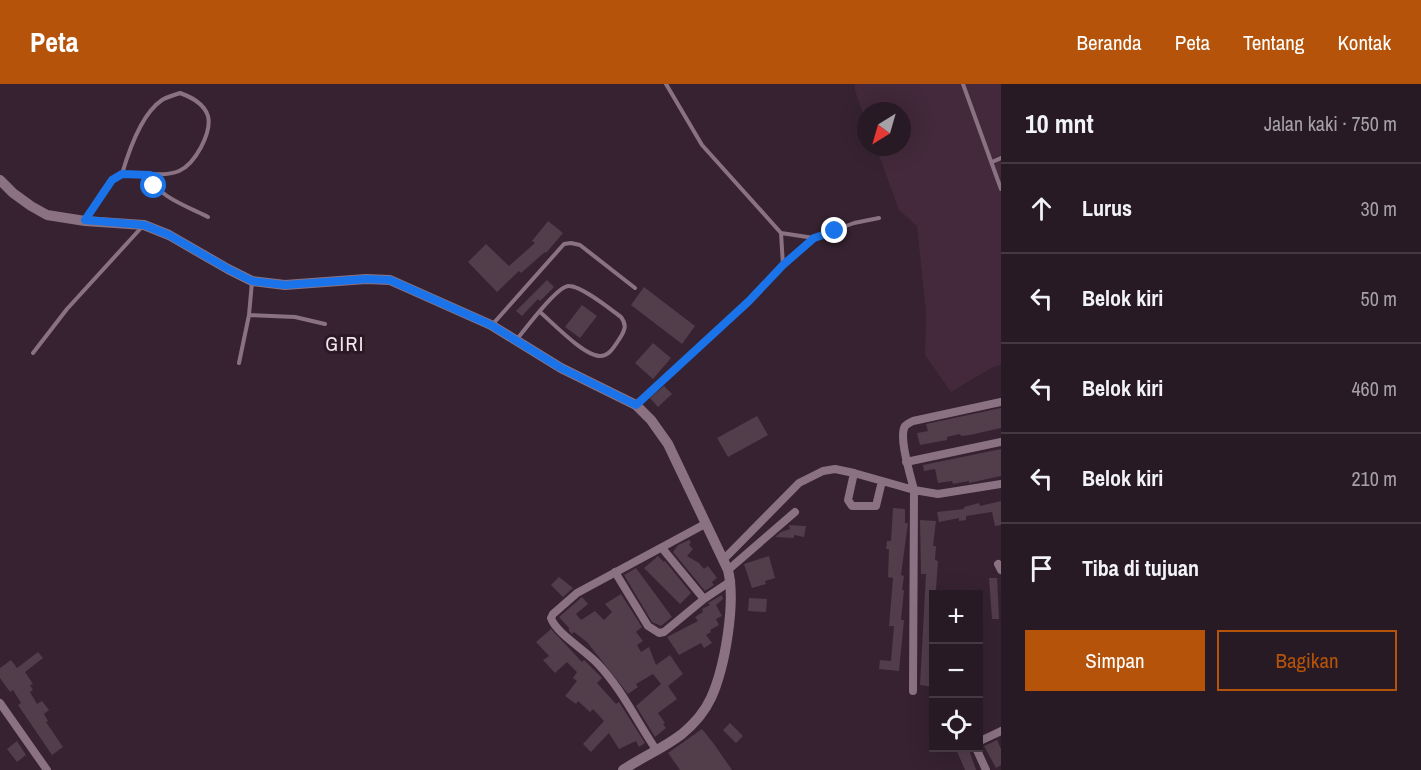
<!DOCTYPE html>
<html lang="id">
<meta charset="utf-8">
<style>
body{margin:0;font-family:"Archivo Narrow",sans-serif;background:#342731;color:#f1f3f6}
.controls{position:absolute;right:18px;bottom:18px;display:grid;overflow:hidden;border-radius:0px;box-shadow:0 6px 24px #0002}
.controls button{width:54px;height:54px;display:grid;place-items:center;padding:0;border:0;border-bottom:2px solid #443841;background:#281a24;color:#f1f3f6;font:30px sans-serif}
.compass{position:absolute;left:857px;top:18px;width:54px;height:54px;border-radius:50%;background:#281a24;box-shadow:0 6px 24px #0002;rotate:217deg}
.stop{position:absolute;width:18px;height:18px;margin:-14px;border:4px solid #1a73e8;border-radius:50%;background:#fff}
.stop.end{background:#1a73e8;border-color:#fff;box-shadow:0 2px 6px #0008}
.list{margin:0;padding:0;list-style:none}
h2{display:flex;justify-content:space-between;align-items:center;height:78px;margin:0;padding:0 24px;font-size:26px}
h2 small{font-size:20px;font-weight:400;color:#a5a1a6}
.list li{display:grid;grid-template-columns:39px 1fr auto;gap:18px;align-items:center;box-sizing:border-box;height:90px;padding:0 24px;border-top:2px solid #443841}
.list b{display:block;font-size:22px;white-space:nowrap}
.list em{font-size:20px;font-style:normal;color:#a5a1a6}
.actions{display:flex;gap:12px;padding:18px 24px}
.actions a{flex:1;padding:14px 0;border:2px solid #b45309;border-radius:0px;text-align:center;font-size:21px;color:#b45309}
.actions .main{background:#b45309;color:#fff}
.icon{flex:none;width:33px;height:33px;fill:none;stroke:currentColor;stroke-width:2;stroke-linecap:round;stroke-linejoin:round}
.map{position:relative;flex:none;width:1001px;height:686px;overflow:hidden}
header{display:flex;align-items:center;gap:36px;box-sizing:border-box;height:84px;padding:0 30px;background:#b45309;color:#fff}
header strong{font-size:28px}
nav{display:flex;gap:33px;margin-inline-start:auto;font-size:21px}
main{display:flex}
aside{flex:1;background:#281a24}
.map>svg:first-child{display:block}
.built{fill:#43293b}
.building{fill:#523d4b}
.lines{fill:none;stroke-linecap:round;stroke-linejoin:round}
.lane{stroke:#8a7282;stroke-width:4}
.street{stroke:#8a7282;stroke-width:8}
.secondary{stroke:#8a7282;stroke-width:10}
.route{stroke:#1a73e8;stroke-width:8}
.labels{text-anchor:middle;stroke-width:6;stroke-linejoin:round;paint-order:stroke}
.quarter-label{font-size:20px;letter-spacing:1.5px;fill:#f4e6ef;stroke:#2c1926}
</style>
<header>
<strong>Peta</strong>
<nav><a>Beranda</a><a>Peta</a><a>Tentang</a><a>Kontak</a></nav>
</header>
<main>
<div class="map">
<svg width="1001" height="686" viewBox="0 0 1001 686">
<rect width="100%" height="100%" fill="#362230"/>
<!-- built -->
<path class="built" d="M855 0H1001V281L991 284 951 308 925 271 926 229 917 142 899 126 876 63H902V27H866V37L855 7Z"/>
<!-- building -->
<path class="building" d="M548 137 563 149 546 169 545 168 521 189 519 187 497 208 468 178 486 160 509 182 535 159 532 157Z
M547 196 554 203 540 217 538 215 522 232 516 227Z
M644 203 695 242 682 260 631 221Z
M582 221 597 232 580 254 565 243Z
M653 259 671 274 653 295 635 279Z
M664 302 672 310 658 323 650 314Z
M1001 324V344L970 351 961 352 960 350 947 353V356L920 361 917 349 928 347 926 340Z
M757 332 768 351 728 373 717 354Z
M1001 365V392L969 399V397L953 400 952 397 938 399 935 385 924 387 923 381Z
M1001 417V441L995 442 992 428 966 432V436L959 437V434L939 438 937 428 964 425V423L979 419 980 422Z
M893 424 905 425V439H908L901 491 904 492 902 506H904L901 536H904L899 587 879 585 880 576 891 577 894 542H889L893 494 888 493 889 465H886L887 457H891Z
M920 436 936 437 933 462H936L935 476 938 477 936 505 933 510V603L920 601 926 490H921Z
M789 441 806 442 804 453 794 451V454L775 453 781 448 790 445Z
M689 456 691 458 689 461 693 465 687 472 699 479 704 485 708 482 717 494 712 498 714 501 705 507 673 468 678 461Z
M658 472 664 478 665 477 691 509 680 520 644 484Z
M769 472 775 494 765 497 766 500 752 504 744 480Z
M636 484 672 533 661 542 652 538 624 491Z
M559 493 573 504 563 513 551 501Z
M989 494H997L999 535H992Z
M621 510 642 543 636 548 643 557 637 561 641 568 649 563 656 581 670 571 683 590 668 602 677 615 658 629 665 639 663 640 666 644 655 653 636 622 661 600 653 590 636 600 638 603 628 610 587 558 574 548 572 550 569 547V544L559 533 582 513 588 520 576 530 581 536 595 527 604 536 612 528 605 520Z
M722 511 723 515 716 521 722 532 716 535 719 541 710 546 711 548 706 551 712 559 704 564 701 559 679 571 667 553 698 537 695 533 703 528 702 525 710 521 708 519Z
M749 514 767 515 766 528 748 527Z
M551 545 582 578 584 576 602 594 597 599 616 620 619 618 645 659 639 663 636 657 619 665 609 649 591 668 583 660 604 637 593 625 590 628 578 617 576 620 565 612 577 597 573 594 577 588 567 578 555 589 543 576 549 572 536 558Z
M38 568 43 574 25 588 33 600 30 601 33 606 30 608 37 620 42 617 49 626 44 630 48 637 46 638 63 663 52 671 18 621 21 619 13 606 10 608 0 594V584L11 576 17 584Z
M730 639 743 652 736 659 723 646Z
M702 645 714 660 732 686H680L678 683 668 669Z
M997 656 1001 665V681L996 684 984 662Z
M17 657 26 671 17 678 7 665Z
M955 663H968L976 686H965Z"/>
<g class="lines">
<!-- lane -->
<path class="lane" d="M666 0 702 61 781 149 783 181
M963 0 1001 105
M992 78 1001 74
M150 91C153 111 191 124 208 133
M86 135C95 120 104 98 120 91 132 85 161 95 179 87 195 80 212 49 208 32 204 19 191 13 180 9 174 11 167 13 162 16 141 30 129 66 122 90
M781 149 814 154
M249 231 295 233 325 240
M492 241 564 160 571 159 580 161 635 204
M518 254C526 244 558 201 569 202 582 202 610 225 621 233 627 241 625 246 620 254 615 261 610 272 600 272 584 272 553 239 540 228
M33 269 67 225 141 144
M239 279 249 231 252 198
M636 320 749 217 783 181 814 154 854 139 879 134"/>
<!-- street -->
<path class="street" d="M906 378 1001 358
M854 389 848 416 852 422H876L882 397
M662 464 704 515
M724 475 799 399 823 387 835 385 854 389 914 406 938 410 1001 400
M998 480 1001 486
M728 486 795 428
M615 488 648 542 659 549 664 548 704 515 731 497
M913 607 914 406C911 393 898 353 905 342 906 341 911 338 913 337L1001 318
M0 619 47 686
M978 658 1001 647
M976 664 986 686
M657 667C637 638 622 605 597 579 585 566 556 549 551 534L553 530 577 509 705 440"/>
<!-- secondary -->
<path class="secondary" d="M0 96 13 109 31 122 47 131 85 137 144 141 169 151 228 185 252 197 285 201 366 195 390 196 491 241 561 284 636 321 651 336 668 360 728 486C736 519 725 583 711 614 705 627 694 640 682 650 664 664 642 673 623 686"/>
</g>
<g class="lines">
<!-- route -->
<path class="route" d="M154 102 150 91 122 90 112 96 85 136 144 141 169 151 228 185 252 197 285 201 366 195 390 196 491 241 561 284 636 321 749 217 783 181 814 154 835 147"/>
</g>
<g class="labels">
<!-- quarter labels -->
<g class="quarter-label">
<text x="345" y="267">GIRI</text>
</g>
</g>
</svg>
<div class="controls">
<button>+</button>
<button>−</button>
<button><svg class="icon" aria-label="locate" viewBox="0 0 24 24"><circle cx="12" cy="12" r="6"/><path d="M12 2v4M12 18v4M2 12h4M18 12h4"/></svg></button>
</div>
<svg class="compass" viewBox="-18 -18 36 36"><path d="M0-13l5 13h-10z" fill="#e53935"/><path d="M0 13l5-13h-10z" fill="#a5a1a6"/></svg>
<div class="stop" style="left:154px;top:102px"></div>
<div class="stop end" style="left:835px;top:147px"></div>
</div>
<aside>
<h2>10 mnt<small>Jalan kaki · 750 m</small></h2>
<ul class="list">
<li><svg class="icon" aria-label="ahead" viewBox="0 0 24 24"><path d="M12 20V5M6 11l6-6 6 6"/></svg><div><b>Lurus</b></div><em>30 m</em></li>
<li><svg class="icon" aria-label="left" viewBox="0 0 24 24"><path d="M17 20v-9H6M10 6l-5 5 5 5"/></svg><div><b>Belok kiri</b></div><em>50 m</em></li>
<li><svg class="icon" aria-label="left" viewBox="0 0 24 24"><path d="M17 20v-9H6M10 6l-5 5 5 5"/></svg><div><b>Belok kiri</b></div><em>460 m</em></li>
<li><svg class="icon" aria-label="left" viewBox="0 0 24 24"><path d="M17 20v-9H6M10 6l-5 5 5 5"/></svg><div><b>Belok kiri</b></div><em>210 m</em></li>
<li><svg class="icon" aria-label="arrive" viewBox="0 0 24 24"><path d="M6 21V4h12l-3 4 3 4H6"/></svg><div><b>Tiba di tujuan</b></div></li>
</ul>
<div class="actions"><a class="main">Simpan</a><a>Bagikan</a></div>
</aside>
</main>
